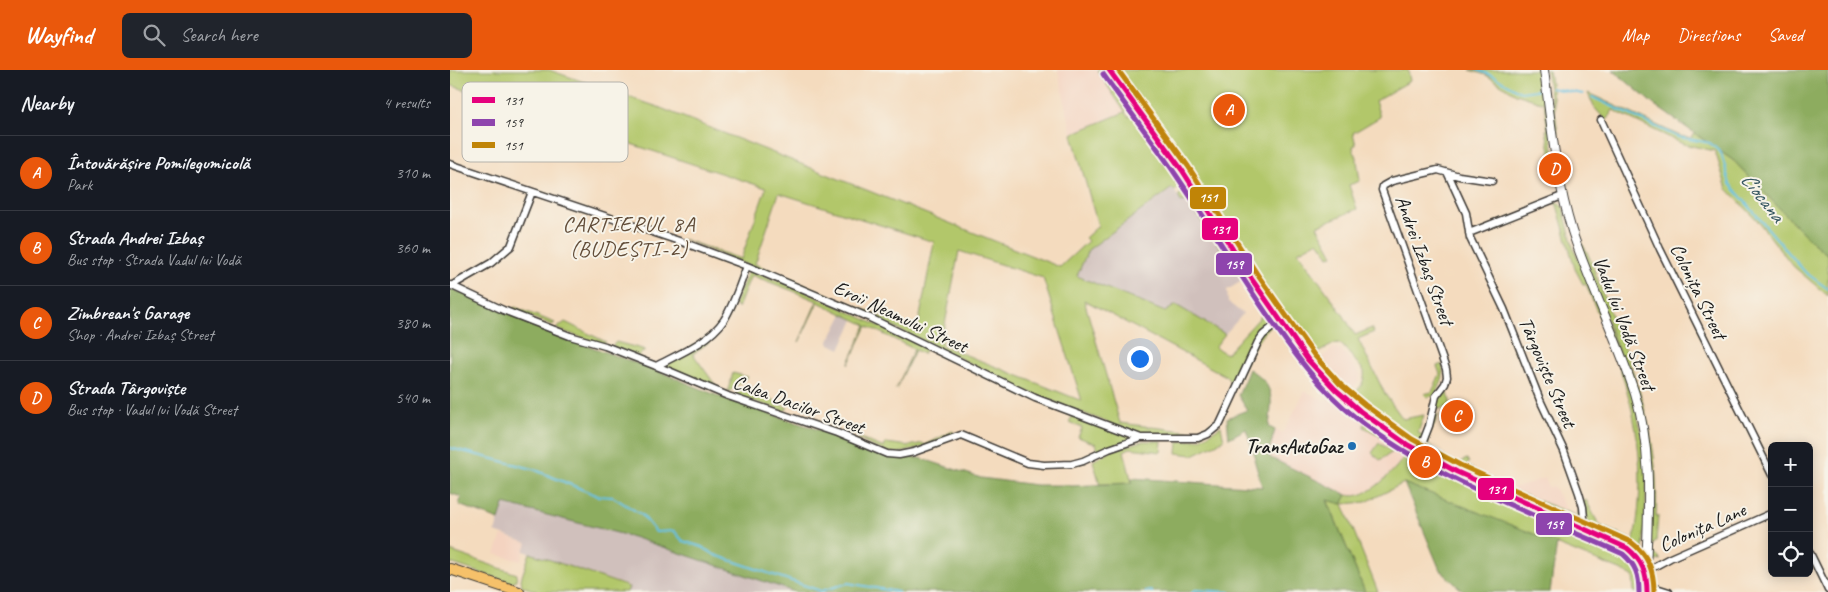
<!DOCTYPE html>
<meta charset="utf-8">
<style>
body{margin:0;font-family:Caveat,sans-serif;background:#20242c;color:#f1f3f6}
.controls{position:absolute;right:15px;bottom:15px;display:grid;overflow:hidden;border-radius:8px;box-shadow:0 2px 12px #0003}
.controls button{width:45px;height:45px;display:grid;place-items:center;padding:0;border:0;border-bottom:1px solid #363941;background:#171b24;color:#f1f3f6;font:25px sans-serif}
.you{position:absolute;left:689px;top:288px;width:18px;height:18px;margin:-12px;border:4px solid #fff;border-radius:50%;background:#1a73e8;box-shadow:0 0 0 8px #1a73e833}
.badge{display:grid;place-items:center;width:32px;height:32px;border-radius:50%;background:#ea580c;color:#fff;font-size:16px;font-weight:700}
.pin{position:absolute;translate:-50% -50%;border:2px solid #fff;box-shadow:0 1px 5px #0006}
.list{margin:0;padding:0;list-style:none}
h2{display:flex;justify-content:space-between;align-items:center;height:65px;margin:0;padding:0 20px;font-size:21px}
h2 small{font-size:16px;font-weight:400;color:#9ea1a6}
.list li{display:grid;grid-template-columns:32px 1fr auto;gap:15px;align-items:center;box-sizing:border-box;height:75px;padding:0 20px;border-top:1px solid #363941}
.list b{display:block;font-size:19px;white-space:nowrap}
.list p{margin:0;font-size:16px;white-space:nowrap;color:#9ea1a6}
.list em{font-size:16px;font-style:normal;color:#9ea1a6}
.icon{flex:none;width:28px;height:28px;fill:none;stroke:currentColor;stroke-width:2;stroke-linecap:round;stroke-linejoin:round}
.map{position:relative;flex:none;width:1378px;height:522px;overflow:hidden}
header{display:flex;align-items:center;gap:30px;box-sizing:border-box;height:70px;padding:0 25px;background:#ea580c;color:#fff}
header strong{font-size:24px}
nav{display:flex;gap:28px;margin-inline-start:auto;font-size:18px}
.search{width:350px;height:45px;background:#20242c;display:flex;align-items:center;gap:12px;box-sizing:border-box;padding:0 18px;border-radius:8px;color:#9ea1a6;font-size:19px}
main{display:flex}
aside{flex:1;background:#171b24}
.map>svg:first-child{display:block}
.built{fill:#f4d3c0}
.industrial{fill:#d0c0bc}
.green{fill:#b2c76b;stroke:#677244;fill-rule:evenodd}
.forest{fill:#8dac5f;stroke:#54643e}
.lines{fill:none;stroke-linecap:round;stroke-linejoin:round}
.stream{stroke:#64c1e2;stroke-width:2}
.minor-casing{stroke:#3c3934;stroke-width:9}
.tertiary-casing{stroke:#3c3934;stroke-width:10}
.secondary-casing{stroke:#3c3934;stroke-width:11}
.primary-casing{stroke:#3c3934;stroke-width:12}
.minor{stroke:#fff;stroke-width:6}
.tertiary{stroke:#fff;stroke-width:8}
.secondary{stroke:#fbe6c4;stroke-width:9}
.primary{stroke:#f6c16b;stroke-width:10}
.bus-1-casing{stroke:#f7f3e8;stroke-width:9}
.bus-2-casing{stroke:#f7f3e8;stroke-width:9}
.bus-3-casing{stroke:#f7f3e8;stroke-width:9}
.bus-1{stroke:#e5007d;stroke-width:5}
.bus-2{stroke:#8e44ad;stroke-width:5}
.bus-3{stroke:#c08407;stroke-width:5}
.poi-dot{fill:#1f6fb2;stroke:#f7f3e8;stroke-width:2}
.labels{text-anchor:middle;stroke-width:4;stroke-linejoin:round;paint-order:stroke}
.street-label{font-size:20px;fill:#1c1c1c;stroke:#f7f3e8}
.poi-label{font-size:20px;font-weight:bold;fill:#1c1c1c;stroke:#f7f3e8;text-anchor:end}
.water-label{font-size:21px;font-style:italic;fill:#355661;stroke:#f7f3e8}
.quarter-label{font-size:22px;letter-spacing:1px;fill:#614c38;stroke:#f7f3e8}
.key{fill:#f7f3e8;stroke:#b5b2ab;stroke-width:1}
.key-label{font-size:14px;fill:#1c1c1c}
.line-badge{stroke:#f7f3e8;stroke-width:2}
.badge-label{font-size:14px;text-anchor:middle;font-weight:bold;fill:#fff}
</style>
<header>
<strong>Wayfind</strong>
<div class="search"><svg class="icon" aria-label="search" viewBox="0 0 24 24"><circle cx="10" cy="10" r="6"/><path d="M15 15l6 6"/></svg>Search here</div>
<nav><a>Map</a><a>Directions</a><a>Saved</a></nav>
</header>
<main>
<aside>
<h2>Nearby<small>4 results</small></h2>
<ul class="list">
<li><span class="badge">A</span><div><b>Întovărășire Pomilegumicolă</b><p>Park</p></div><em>310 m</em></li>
<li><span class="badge">B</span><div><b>Strada Andrei Izbaș</b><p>Bus stop · Strada Vadul lui Vodă</p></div><em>360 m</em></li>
<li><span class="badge">C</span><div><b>Zimbrean's Garage</b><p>Shop · Andrei Izbaș Street</p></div><em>380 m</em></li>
<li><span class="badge">D</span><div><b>Strada Târgoviște</b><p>Bus stop · Vadul lui Vodă Street</p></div><em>540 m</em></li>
</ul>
</aside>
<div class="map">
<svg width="1378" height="522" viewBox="0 0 1378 522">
<rect width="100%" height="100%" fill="#f7f3e8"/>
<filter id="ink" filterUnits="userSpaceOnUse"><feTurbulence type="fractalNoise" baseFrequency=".02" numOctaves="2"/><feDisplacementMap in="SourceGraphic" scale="10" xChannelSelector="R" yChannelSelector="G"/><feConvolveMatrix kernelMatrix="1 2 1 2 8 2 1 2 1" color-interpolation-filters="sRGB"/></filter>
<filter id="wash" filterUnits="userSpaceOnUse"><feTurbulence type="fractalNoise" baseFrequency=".0096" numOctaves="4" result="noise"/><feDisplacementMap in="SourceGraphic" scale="20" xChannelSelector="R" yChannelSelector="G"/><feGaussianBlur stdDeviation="1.12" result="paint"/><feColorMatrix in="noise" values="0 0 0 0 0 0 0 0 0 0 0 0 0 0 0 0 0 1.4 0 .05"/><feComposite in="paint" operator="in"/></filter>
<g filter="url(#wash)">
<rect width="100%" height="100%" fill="#f4dbbe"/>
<!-- built -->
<path class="built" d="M608 0H647L714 103 624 73Z
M884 278 892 280 910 304 909 311 899 323 874 298 868 290Z
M855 321 876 331 880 323 899 339 959 381 943 401 931 413 906 426 897 425 818 387 825 360 833 363Z
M1095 408 1098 417 1103 416 1117 441 1061 419Z
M52 465 77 473 71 491 45 484Z"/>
<!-- industrial -->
<path class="industrial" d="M723 118 731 132 737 131 750 149 792 211 777 220 778 232 793 244 775 264 726 235 716 242 626 206 638 180Z
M393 244 404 250 390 279 378 273Z
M53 434 183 467 345 522H177L179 516 74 481 77 473 45 462Z"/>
<!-- green -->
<path class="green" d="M0 0H99L208 37 610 197 638 171 635 168 648 156 622 64 675 42 647 0H653L679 39 675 42 678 47 686 44 735 111 725 121 722 118 638 180 627 206 715 242 726 235 775 264 765 277 776 284 814 243 819 240 826 249C804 272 796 290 784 318L776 306 634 230 670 353 742 362 767 352 751 365 695 366 685 363 561 315 541 303 388 231 232 169 291 189 316 118 0 15ZM329 123 484 172 467 262 305 194ZM509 181 593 208 632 331 491 275Z
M665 0H958L960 11 925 31 930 47 903 63 906 75 903 76 904 84H906L910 111 899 115 907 139 867 156 883 185 879 186 868 171 848 182 894 246 905 265 922 258 924 262 908 269 935 324 953 349 974 345 968 363 973 365 968 378 900 329C907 321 916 313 914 301L892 275 888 273 884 274 860 287 786 179 734 96Z
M1020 0H1091L1104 85 1101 86 1096 60H1098L1094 33 1066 24 1036 5Z
M1096 0H1099C1108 58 1113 117 1131 173 1139 181 1147 209 1152 221 1182 297 1211 362 1206 446H1208L1206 472 1203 474V482L1211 490 1206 491 1200 488 1202 406 1197 361 1128 169 1117 129Z
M1138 23 1230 66 1241 68 1244 63 1284 91 1361 171 1378 185V226L1343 196 1307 150 1277 119 1265 81 1233 74 1163 40 1156 51 1144 37Z
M738 117 790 201V204L786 200 737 131 731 132 728 126Z
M1106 132 1113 137 1123 177 1160 262 1184 329 1193 372 1197 406 1193 485 1185 478 1140 457 1138 454 1133 432 1136 430 1149 455 1182 470 1184 469C1194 420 1191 369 1177 321 1167 284 1149 249 1136 214H1133L1125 199 1107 135 1104 133Z
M299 200 357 222 476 278 473 284 465 280 446 319 464 279 417 256 398 295 416 255 368 232 349 272 367 231 343 221 301 205 288 238 284 235Z
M65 237 105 253 102 255 61 240Z
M115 252 156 272 152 274 106 259Z
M831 256 899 335V339C870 315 849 289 827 259Z
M260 266 263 269 243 284 269 320 212 295Z
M166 272 192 279 195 280 188 286 163 277V275Z
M992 294C995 309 991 314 984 326L977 327 974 324 982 322 990 304 987 296Z
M283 303 298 307 277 323Z
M297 316 338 338 334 341 284 325Z
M992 321 998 323 1001 336 985 340 990 323Z
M989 344 977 370 979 376 983 379 1006 394 1017 389 1019 393 1016 395 1044 410 1047 414 1127 446 1129 440V452L1042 415 973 379 985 346Z
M623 345 684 368 648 381 646 374 628 367 632 358 619 352Z
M917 352 950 374V377L914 357V354Z
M771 356 774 370 743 385 727 383 728 372 751 369Z
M503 361 504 364C488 371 454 387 437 382 427 379 417 374 408 369V367L434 378 436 373 459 376 473 373 475 375Z
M693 371H712L711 382 680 378 674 381 682 413 650 414 643 391 660 381Z
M929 373 943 382 930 390 922 383Z
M959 381 1004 406 1181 483 1188 494 1190 522H1184L1183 506 1170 500 954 413 916 432 893 434 928 522H915L877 429 892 434 897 425C919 432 948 396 959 381Z
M0 481 67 504 66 510 62 513 0 493Z
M80 483 179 517 177 522H89L72 516 71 509Z"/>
<!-- forest -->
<path class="forest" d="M1163 0H1378V185L1361 171 1284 91 1203 34Z
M0 218 117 268 208 301 278 330 403 371 442 387 470 388 531 408 586 415H619L621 416 682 413V408L812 417 804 389H806L796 359 779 368 777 348 797 340 788 325 799 299C826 316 822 329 819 357L825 360 819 381V387L897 425 892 434 877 430 915 522H345L183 467 54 434 49 450 9 435 11 427 0 423Z
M954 413 1107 473 1100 522H1014L990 500Z"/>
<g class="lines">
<!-- stream -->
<path class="stream" d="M1027 0 1043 6 1071 22 1093 19
M1101 18 1133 24
M1142 27 1228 67 1260 73 1271 83 1280 114 1355 202 1378 219
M0 378 83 399 148 426 163 427 192 445 206 462 224 461 233 471 252 477 265 485 371 521 398 513 448 522
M696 522 698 520 702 522
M742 522 746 520 780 522"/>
</g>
</g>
<g filter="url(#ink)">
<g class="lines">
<defs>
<path id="minor" d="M1151 50 1210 179 1322 405
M0 94 235 173 297 196 420 248 585 328 691 368H748L758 364 770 354 808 272 813 265 830 251
M998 104 1016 143 1020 168 1054 239 1090 330 1114 381 1129 423 1133 437 1135 459
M1019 163 1112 126
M0 215 53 240 120 266 155 276 219 301 278 326 387 363 437 384 449 385 464 382 511 365 578 393 594 395 622 394 633 391 659 379 691 368
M1 216 41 193 61 176 82 122
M206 296C229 284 259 272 274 250 284 234 290 214 297 196
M969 382 979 356 986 326 995 314 997 307 996 299 937 134 932 120 933 116 942 111 988 100 1009 106 1042 111
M1359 481 1378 520
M1196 501 1220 488 1322 443
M1197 515 1219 522"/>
<path id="tertiary" d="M1094 0C1101 53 1106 109 1122 161 1140 216 1167 268 1185 324 1203 382 1198 441 1196 501"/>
<path id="secondary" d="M659 0 732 100 803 211 858 290 885 319 910 341 958 375 1007 402 1177 478C1194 490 1197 502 1197 522"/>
<path id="primary" d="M0 499 69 522"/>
</defs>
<!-- minor casing -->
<use href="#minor" class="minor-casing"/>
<!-- tertiary casing -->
<use href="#tertiary" class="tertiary-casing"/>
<!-- secondary casing -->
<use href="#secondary" class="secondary-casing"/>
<!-- primary casing -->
<use href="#primary" class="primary-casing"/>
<!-- minor -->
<use href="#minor" class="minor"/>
<!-- tertiary -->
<use href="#tertiary" class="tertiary"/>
<!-- secondary -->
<use href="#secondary" class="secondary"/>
<!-- primary -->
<use href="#primary" class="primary"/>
<defs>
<path id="bus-1" d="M659 0 732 100 803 211 858 290 885 319 910 341 958 375 1007 402 1177 478C1192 490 1197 503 1197 522"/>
<path id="bus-2" d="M653 4C677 38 703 71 726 105 759 153 788 203 821 250 846 286 870 319 905 347 982 408 1084 444 1173 484 1186 495 1189 506 1189 522"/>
<path id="bus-3" d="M668 0 738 96 809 207 864 285 890 314 915 335 962 369 1010 395 1181 472C1198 485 1204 500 1204 522"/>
</defs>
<!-- bus-1 casing -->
<use href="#bus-1" class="bus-1-casing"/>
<!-- bus-2 casing -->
<use href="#bus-2" class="bus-2-casing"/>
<!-- bus-3 casing -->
<use href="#bus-3" class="bus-3-casing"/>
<!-- bus-1 -->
<use href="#bus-1" class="bus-1"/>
<!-- bus-2 -->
<use href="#bus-2" class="bus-2"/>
<!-- bus-3 -->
<use href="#bus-3" class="bus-3"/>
</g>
</g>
<!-- markers -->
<circle class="poi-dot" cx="902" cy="376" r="5"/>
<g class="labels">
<!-- street labels -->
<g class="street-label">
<text transform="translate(975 190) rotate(70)" y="7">Andrei Izbaș Street</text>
<text transform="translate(1249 221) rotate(64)" y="7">Colonița Street</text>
<text transform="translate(451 246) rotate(25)" y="7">Eroii Neamului Street</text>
<text transform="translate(1175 253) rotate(69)" y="7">Vadul lui Vodă Street</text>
<text transform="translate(1098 302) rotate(67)" y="7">Târgoviște Street</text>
<text transform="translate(349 334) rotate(20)" y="7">Calea Dacilor Street</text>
<text transform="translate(1252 457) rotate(-24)" y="7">Colonița Lane</text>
</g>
<!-- poi labels -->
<g class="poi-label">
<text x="892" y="383">TransAutoGaz</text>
</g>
<!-- water labels -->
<g class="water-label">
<text transform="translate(1313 127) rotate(52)" y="7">Ciocana</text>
</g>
<!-- quarter labels -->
<g class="quarter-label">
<text x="179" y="161">CARTIERUL 8A<tspan x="179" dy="25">(BUDEȘTI-2)</tspan></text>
</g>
</g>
<!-- legend -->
<rect x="12" y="12" width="166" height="80" rx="8" class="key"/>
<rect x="22" y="27" width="23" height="6" fill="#e5007d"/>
<rect x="22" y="49" width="23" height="7" fill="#8e44ad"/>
<rect x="22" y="72" width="23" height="6" fill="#c08407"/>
<g class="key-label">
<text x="54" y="35">131</text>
<text x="54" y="57">159</text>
<text x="54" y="80">151</text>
</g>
<g class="line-badge">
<rect x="739" y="116" width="38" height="24" rx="5" fill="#c08407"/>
<rect x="751" y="147" width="38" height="24" rx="5" fill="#e5007d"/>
<rect x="765" y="182" width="38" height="24" rx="5" fill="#8e44ad"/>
<rect x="1027" y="407" width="38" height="24" rx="5" fill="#e5007d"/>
<rect x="1085" y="442" width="38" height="24" rx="5" fill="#8e44ad"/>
</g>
<g class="badge-label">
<text x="758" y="132">151</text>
<text x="770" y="164">131</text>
<text x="784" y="199">159</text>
<text x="1046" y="424">131</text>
<text x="1104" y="459">159</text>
</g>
</svg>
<div class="controls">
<button>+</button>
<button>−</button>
<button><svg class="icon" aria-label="locate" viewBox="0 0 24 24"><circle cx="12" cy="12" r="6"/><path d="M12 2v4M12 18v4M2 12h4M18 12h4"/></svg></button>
</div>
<div class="you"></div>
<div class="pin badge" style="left:779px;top:40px">A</div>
<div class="pin badge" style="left:975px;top:392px">B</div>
<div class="pin badge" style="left:1007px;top:346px">C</div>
<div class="pin badge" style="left:1105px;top:99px">D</div>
</div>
</main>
